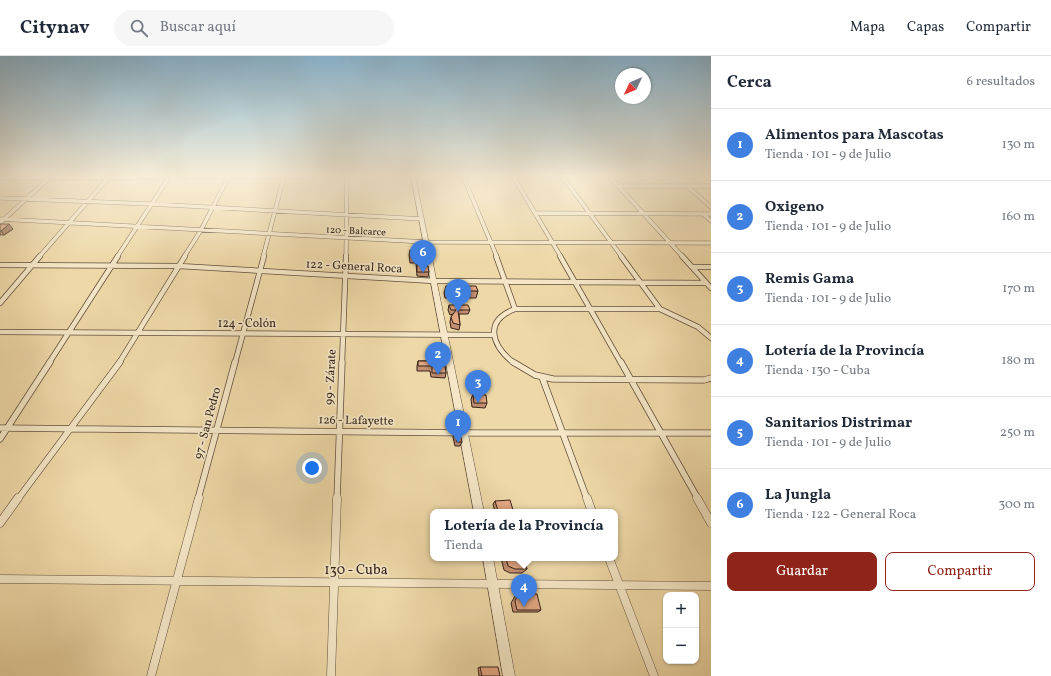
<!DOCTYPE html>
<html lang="es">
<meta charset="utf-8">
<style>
body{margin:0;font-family:Vollkorn,serif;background:#f6f6f7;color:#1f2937}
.controls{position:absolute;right:12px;bottom:12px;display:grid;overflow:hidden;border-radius:8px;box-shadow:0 1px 3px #0004}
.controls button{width:36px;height:36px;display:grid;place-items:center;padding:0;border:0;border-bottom:1px solid #e0e1e3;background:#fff;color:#1f2937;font:20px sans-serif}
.compass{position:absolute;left:615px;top:12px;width:36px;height:36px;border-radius:50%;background:#fff;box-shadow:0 1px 3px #0004;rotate:226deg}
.you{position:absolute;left:312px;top:412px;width:14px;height:14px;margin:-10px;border:3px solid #fff;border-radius:50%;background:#1a73e8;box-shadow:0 0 0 6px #1a73e833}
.badge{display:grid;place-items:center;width:26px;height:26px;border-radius:50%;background:#8f2418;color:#fff;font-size:13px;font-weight:700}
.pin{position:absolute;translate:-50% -33px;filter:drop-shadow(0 1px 2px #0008)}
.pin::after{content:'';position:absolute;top:21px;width:14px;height:12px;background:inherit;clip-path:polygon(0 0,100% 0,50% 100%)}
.popup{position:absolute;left:430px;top:453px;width:188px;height:52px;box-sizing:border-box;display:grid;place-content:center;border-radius:8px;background:#fff;filter:drop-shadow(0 1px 3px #0005);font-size:13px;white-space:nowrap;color:#747a83}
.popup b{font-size:15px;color:#1f2937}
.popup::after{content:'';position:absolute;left:50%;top:100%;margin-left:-8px;border:8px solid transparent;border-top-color:#fff}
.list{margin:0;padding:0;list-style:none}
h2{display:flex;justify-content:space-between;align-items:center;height:52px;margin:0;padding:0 16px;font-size:17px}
h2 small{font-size:13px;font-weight:400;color:#747a83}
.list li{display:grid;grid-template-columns:26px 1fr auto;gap:12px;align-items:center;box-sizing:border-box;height:72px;padding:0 16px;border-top:1px solid #e0e1e3}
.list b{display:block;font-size:15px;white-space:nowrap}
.list p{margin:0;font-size:13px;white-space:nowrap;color:#747a83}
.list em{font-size:13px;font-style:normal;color:#747a83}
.actions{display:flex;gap:8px;padding:12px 16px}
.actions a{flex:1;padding:9px 0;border:1px solid #8f2418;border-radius:8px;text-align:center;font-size:14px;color:#8f2418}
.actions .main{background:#8f2418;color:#fff}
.icon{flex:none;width:22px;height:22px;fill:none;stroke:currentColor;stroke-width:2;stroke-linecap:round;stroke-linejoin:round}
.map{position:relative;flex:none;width:711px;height:620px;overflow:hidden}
header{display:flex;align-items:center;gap:24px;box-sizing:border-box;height:56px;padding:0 20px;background:#fff;border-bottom:1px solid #e0e1e3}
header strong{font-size:19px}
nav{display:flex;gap:22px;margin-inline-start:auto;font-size:14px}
.search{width:280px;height:36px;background:#f6f6f7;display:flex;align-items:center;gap:10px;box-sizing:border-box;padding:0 14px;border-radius:22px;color:#747a83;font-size:15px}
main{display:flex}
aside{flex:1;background:#fff}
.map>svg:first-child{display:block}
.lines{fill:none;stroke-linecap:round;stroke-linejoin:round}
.minor-far3-casing{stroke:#62503e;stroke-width:4.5}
.minor-far2-casing{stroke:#62503e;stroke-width:6}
.minor-far1-casing{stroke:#62503e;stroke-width:7}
.minor-casing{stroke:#62503e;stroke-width:9}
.tertiary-casing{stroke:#62503e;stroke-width:1}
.minor-far3{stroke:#f4e6c6;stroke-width:3.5}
.minor-far2{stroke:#f4e6c6;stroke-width:4.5}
.minor-far1{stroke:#f4e6c6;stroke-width:5.5}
.minor{stroke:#f4e6c6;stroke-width:8}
.tertiary{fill:#f4e6c6;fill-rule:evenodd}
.wall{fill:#c49071;stroke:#34231b}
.shaded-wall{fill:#a0765c;stroke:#34231b}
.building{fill:#e4a883;stroke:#34231b}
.labels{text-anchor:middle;stroke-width:3.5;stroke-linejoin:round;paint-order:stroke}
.far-street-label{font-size:10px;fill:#34231b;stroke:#f4e6c6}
.street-label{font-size:12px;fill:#34231b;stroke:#f4e6c6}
.near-street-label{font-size:14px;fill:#34231b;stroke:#f4e6c6}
</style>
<header>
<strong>Citynav</strong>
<div class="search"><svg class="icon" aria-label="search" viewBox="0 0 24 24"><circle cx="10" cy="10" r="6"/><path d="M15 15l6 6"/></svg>Buscar aquí</div>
<nav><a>Mapa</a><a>Capas</a><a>Compartir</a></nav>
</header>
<main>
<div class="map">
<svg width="711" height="620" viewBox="0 0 711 620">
<rect width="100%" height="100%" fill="#eed8a7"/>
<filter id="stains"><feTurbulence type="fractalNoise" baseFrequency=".005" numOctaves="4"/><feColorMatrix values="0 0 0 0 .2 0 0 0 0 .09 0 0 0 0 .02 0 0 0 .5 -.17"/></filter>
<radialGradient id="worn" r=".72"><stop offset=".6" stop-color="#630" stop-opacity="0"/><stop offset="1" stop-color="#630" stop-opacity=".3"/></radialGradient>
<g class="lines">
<defs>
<path id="minor-far3" d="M463 120 497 201
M513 120 561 201
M562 120 622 201
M609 120 683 201
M0 122 362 120
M618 130H711
M687 130 711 151
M0 142 151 148 422 163
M537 157 711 158
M703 158 711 165
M0 163 426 186 711 187
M0 167 49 122
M39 201 110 120
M117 201 170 120
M184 201 201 174 229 120
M263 201 284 120
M346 201 347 120"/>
<path id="minor-far2" d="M496 200 515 253
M560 200 621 307
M621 200 660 253 698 271 711 282
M682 200 711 232
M0 209 179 210 434 225 706 227
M692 211H711
M0 247 40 200
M0 276 494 279
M49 307 118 200
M119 307 185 200
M235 307 264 200
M342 307 346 200
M514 307C492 290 483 265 515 253H660"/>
<path id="minor-far1" d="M513 306 535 319 553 323 704 324 711 322
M621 306 698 443
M542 321 587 443
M0 372 476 377H711
M0 383 50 306
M18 443 120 306
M198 443 235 306
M337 443 342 306"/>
<path id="minor" d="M587 442 592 456
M697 442 711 467
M0 467 18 442
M609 502 654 620
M0 523 711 530
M151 620 199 442
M331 620 337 442"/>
<path id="tertiary" d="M411 120H415L484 456H474Z
M483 502H493L515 620H503Z"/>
</defs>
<!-- minor-far3 casing -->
<use href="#minor-far3" class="minor-far3-casing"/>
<!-- minor-far2 casing -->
<use href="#minor-far2" class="minor-far2-casing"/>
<!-- minor-far1 casing -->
<use href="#minor-far1" class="minor-far1-casing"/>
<!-- minor casing -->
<use href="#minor" class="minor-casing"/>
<!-- tertiary casing -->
<use href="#tertiary" class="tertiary-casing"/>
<!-- minor-far3 -->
<use href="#minor-far3" class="minor-far3"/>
<!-- minor-far2 -->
<use href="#minor-far2" class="minor-far2"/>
<!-- minor-far1 -->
<use href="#minor-far1" class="minor-far1"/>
<!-- minor -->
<use href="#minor" class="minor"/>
<!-- tertiary -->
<use href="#tertiary" class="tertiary"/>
</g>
<!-- wall -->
<path class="wall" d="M0 168 13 173 4 179H0Z
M416 189 429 216 428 221 417 220 416 207H410L409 199 410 194 415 195Z
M446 230 478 235 476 242H445L444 237Z
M449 249 470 254 468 258H459L460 269 459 274 451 272 450 266 451 261 453 258 450 259 448 254Z
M418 305H444L446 317 445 322 431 321 430 315H417V310Z
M473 338 487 347 485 352 472 351 471 343Z
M455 377 462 386 460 390H455L453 381Z
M495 445 513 454 512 456H495L493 448Z
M501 502H524L527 513 522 517H510L504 514Z
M518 538 541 554 538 556H513L511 547 515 540Z
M480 611 500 620H479L478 612Z"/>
<!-- shaded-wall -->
<path class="shaded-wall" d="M9 168 13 173 4 179 1 175Z"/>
<!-- building -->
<path class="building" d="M0 168H9L1 175H0Z
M416 189H420L421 199H425L427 210H428L429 216H417V202H411L410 194 416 195Z
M446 230H476L478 235H447Z
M449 249H468L470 254H458L460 269 453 267 451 261 456 254H451Z
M418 305H444L446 317H432V310H418Z
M473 338 486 339 487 347H474Z
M455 377H460L462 386H457Z
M510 444 513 454 498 455 495 445Z
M506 502H524L527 513H515L508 510Z
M518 538H537L541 554H517L515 545Z
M480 611H498L500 620H482Z"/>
<!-- sky -->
<linearGradient id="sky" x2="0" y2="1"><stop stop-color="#89b6d2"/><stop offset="0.58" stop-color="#f7edd7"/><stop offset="1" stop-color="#f7edd7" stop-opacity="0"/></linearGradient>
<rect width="711" height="206" fill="url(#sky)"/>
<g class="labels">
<!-- far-street labels -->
<g class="far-street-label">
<text transform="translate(356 174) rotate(3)" y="4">120 - Balcarce</text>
</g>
<!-- street labels -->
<g class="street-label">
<text transform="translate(354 210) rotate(3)" y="4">122 - General Roca</text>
<text x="247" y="271">124 - Colón</text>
<text transform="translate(330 321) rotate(-87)" y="4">99 - Zárate</text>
<text transform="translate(356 364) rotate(1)" y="4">126 - Lafayette</text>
<text transform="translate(207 367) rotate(-75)" y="4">97 - San Pedro</text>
</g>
<!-- near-street labels -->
<g class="near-street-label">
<text x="356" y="518">130 - Cuba</text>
</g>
</g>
<rect width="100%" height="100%" filter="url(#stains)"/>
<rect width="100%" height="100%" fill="url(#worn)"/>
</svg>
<div class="controls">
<button>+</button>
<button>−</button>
</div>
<svg class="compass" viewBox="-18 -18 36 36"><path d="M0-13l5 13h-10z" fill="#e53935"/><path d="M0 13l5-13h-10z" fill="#747a83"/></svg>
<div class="you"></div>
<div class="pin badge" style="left:458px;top:387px;background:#3f7fe0">1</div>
<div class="pin badge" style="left:438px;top:319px;background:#3f7fe0">2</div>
<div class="pin badge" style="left:478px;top:347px;background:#3f7fe0">3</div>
<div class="pin badge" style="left:524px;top:551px;background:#3f7fe0">4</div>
<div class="popup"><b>Lotería de la Provincía</b>Tienda</div>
<div class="pin badge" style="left:458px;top:256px;background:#3f7fe0">5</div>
<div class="pin badge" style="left:423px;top:217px;background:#3f7fe0">6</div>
</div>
<aside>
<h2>Cerca<small>6 resultados</small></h2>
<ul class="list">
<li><span class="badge" style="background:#3f7fe0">1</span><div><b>Alimentos para Mascotas</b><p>Tienda · 101 - 9 de Julio</p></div><em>130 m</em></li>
<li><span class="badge" style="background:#3f7fe0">2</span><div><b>Oxigeno</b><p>Tienda · 101 - 9 de Julio</p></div><em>160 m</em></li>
<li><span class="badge" style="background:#3f7fe0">3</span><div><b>Remis Gama</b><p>Tienda · 101 - 9 de Julio</p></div><em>170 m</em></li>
<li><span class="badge" style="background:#3f7fe0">4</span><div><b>Lotería de la Provincía</b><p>Tienda · 130 - Cuba</p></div><em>180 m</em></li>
<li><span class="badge" style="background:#3f7fe0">5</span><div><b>Sanitarios Distrimar</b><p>Tienda · 101 - 9 de Julio</p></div><em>250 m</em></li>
<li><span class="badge" style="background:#3f7fe0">6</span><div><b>La Jungla</b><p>Tienda · 122 - General Roca</p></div><em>300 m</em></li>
</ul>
<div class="actions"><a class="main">Guardar</a><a>Compartir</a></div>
</aside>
</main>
